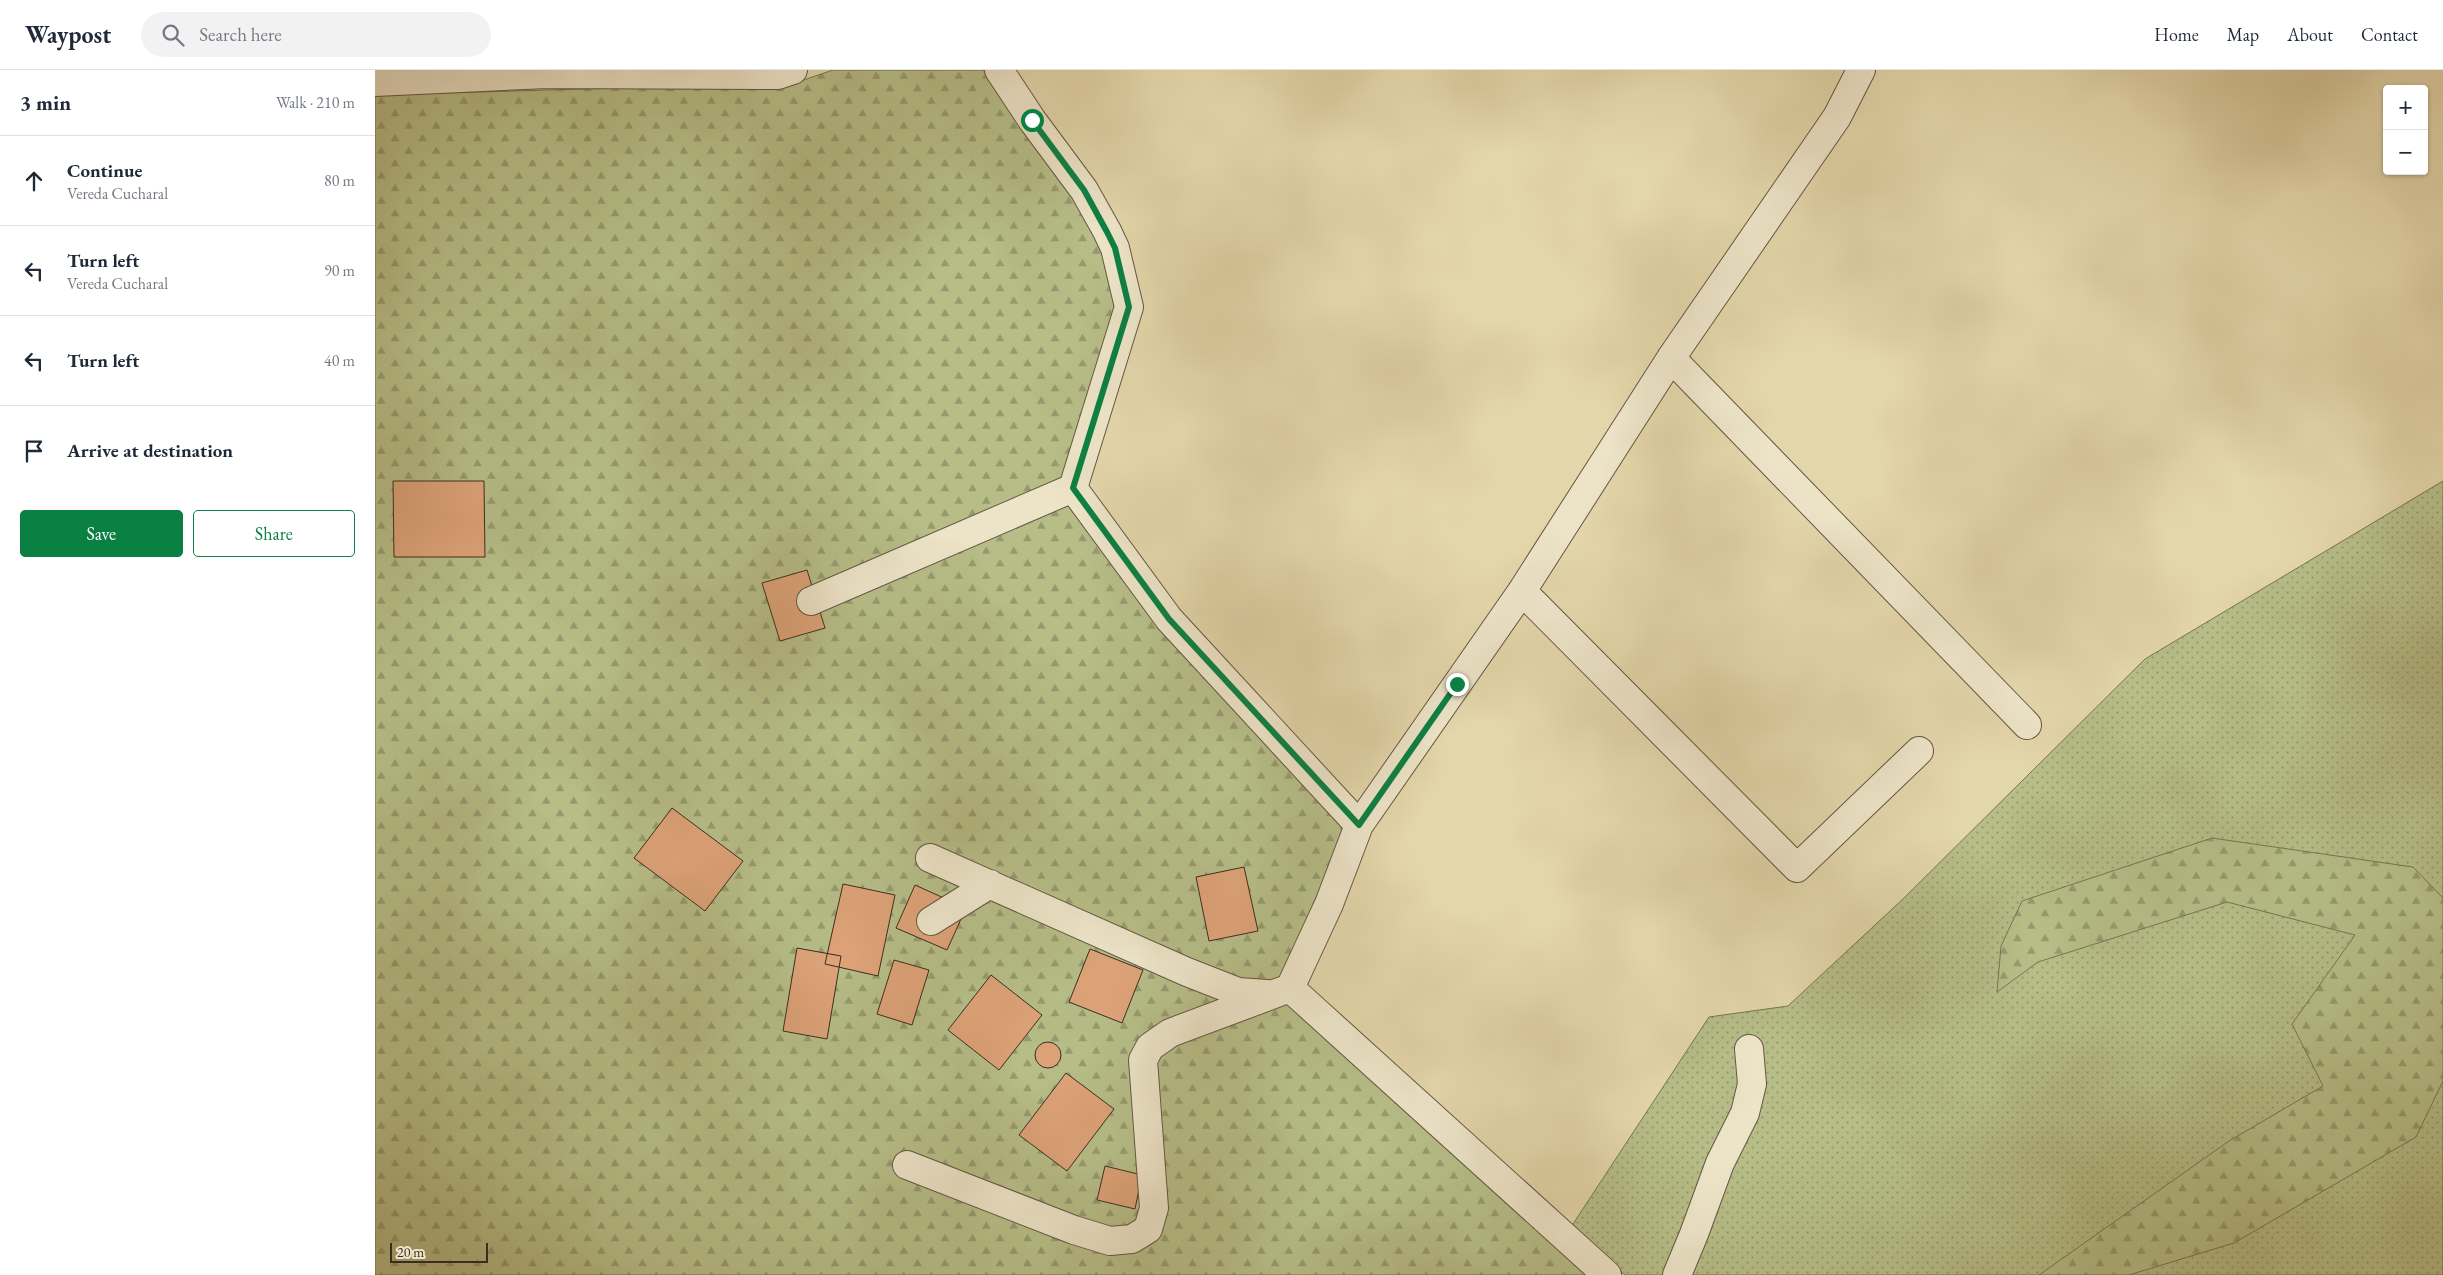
<!DOCTYPE html>
<meta charset="utf-8">
<style>
body{margin:0;font-family:"EB Garamond",serif;background:#f2f2f3;color:#1f2937}
.controls{position:absolute;right:15px;top:15px;display:grid;overflow:hidden;border-radius:5px;box-shadow:0 1px 4px #0004}
.controls button{width:45px;height:45px;display:grid;place-items:center;padding:0;border:0;border-bottom:1px solid #e0e1e3;background:#fff;color:#1f2937;font:25px sans-serif}
.scale{position:absolute;left:15px;bottom:12px;width:98px;box-sizing:border-box;padding-left:5px;border:2px solid #3b2c21;border-top:0;font-size:14px;line-height:18px;white-space:nowrap;color:#3b2c21;-webkit-text-stroke:4px #ede4c8;paint-order:stroke}
.stop{position:absolute;width:15px;height:15px;margin:-11px;border:4px solid #0b8043;border-radius:50%;background:#fff}
.stop.end{background:#0b8043;border-color:#fff;box-shadow:0 1px 5px #0008}
.list{margin:0;padding:0;list-style:none}
h2{display:flex;justify-content:space-between;align-items:center;height:65px;margin:0;padding:0 20px;font-size:21px}
h2 small{font-size:16px;font-weight:400;color:#747a83}
.list li{display:grid;grid-template-columns:32px 1fr auto;gap:15px;align-items:center;box-sizing:border-box;height:90px;padding:0 20px;border-top:1px solid #e0e1e3}
.list b{display:block;font-size:19px;white-space:nowrap}
.list p{margin:0;font-size:16px;white-space:nowrap;color:#747a83}
.list em{font-size:16px;font-style:normal;color:#747a83}
.actions{display:flex;gap:10px;padding:15px 20px}
.actions a{flex:1;padding:11px 0;border:1px solid #0b8043;border-radius:5px;text-align:center;font-size:18px;color:#0b8043}
.actions .main{background:#0b8043;color:#fff}
.icon{flex:none;width:28px;height:28px;fill:none;stroke:currentColor;stroke-width:2;stroke-linecap:round;stroke-linejoin:round}
.map{position:relative;flex:none;width:2068px;height:1205px;overflow:hidden}
header{display:flex;align-items:center;gap:30px;box-sizing:border-box;height:70px;padding:0 25px;background:#fff;border-bottom:1px solid #e0e1e3}
header strong{font-size:24px}
nav{display:flex;gap:28px;margin-inline-start:auto;font-size:18px}
.search{width:350px;height:45px;background:#f2f2f3;display:flex;align-items:center;gap:12px;box-sizing:border-box;padding:0 18px;border-radius:28px;color:#747a83;font-size:19px}
main{display:flex}
aside{flex:1;background:#fff}
.map>svg:first-child{display:block}
.green{fill:url(#green-dots);stroke:#787454}
.forest{fill:url(#forest-firs);stroke:#787454}
.building{fill:#dda278;stroke:#3b2c21}
.lines{fill:none;stroke-linecap:round;stroke-linejoin:round}
.minor-casing{stroke:#655643;stroke-width:30}
.minor{stroke:#ede4c8;stroke-width:28}
.route{stroke:#0b8043;stroke-width:6}
</style>
<header>
<strong>Waypost</strong>
<div class="search"><svg class="icon" aria-label="search" viewBox="0 0 24 24"><circle cx="10" cy="10" r="6"/><path d="M15 15l6 6"/></svg>Search here</div>
<nav><a>Home</a><a>Map</a><a>About</a><a>Contact</a></nav>
</header>
<main>
<aside>
<h2>3 min<small>Walk · 210 m</small></h2>
<ul class="list">
<li><svg class="icon" aria-label="ahead" viewBox="0 0 24 24"><path d="M12 20V5M6 11l6-6 6 6"/></svg><div><b>Continue</b><p>Vereda Cucharal</p></div><em>80 m</em></li>
<li><svg class="icon" aria-label="left" viewBox="0 0 24 24"><path d="M17 20v-9H6M10 6l-5 5 5 5"/></svg><div><b>Turn left</b><p>Vereda Cucharal</p></div><em>90 m</em></li>
<li><svg class="icon" aria-label="left" viewBox="0 0 24 24"><path d="M17 20v-9H6M10 6l-5 5 5 5"/></svg><div><b>Turn left</b></div><em>40 m</em></li>
<li><svg class="icon" aria-label="arrive" viewBox="0 0 24 24"><path d="M6 21V4h12l-3 4 3 4H6"/></svg><div><b>Arrive at destination</b></div></li>
</ul>
<div class="actions"><a class="main">Save</a><a>Share</a></div>
</aside>
<div class="map">
<svg width="2068" height="1205" viewBox="0 0 2068 1205">
<defs>
<pattern id="green-dots" width="8" height="8" patternUnits="userSpaceOnUse" patternTransform="scale(1.25)"><rect width="8" height="8" fill="#b6bd87"/><path d="M2 2h.1M6 6h.1" fill="none" stroke="#959a6e" stroke-width="1.8" stroke-linecap="round"/></pattern>
<pattern id="forest-firs" width="22" height="20" patternUnits="userSpaceOnUse" patternTransform="scale(1.25)"><rect width="22" height="20" fill="#b6bd87"/><path d="M5 1l3.5 6h-7zM16 11l3.5 6h-7z" fill="#959a6e"/></pattern>
</defs>
<rect width="100%" height="100%" fill="#e3d6aa"/>
<filter id="stains"><feTurbulence type="fractalNoise" baseFrequency=".004" numOctaves="4"/><feColorMatrix values="0 0 0 0 .2 0 0 0 0 .09 0 0 0 0 .02 0 0 0 .5 -.17"/></filter>
<radialGradient id="worn" r=".72"><stop offset=".6" stop-color="#630" stop-opacity="0"/><stop offset="1" stop-color="#630" stop-opacity=".3"/></radialGradient>
<!-- green -->
<path class="green" d="M2068 411V1205H1250L1196 1157 1334 947 1413 936 1529 828 1770 589Z"/>
<!-- forest -->
<path class="forest" d="M458 0H608L619 13 701 130 729 184 741 236 686 409 691 433 784 558 969 758 930 915 1213 1205H0V25L277 17 402 19Z
M1837 768 2038 797 2068 828V1011L2041 1067 1859 1173 1754 1205H1664L1854 1071 1948 1016 1917 954 1980 865 1852 832 1663 892 1622 922 1626 876 1647 831Z"/>
<!-- building -->
<path class="building" d="M18 411H109L110 487H19Z
M432 500 450 558 405 571 387 513Z
M297 738 368 791 330 841 259 788Z
M869 797 883 861 834 871 821 807Z
M468 814 520 825 503 906 450 894Z
M540 815 591 838 572 880 521 858Z
M422 878 466 886 452 969 408 961Z
M715 879 768 900 747 953 694 932Z
M519 890 554 900 537 955 502 944Z
M616 905 667 945 624 1000 573 960Z
M660 985a13 13 0 1 1 26 0a13 13 0 1 1-26 0Z
M691 1003 739 1039 692 1101 644 1065Z
M730 1096 767 1105 760 1139 722 1130Z"/>
<g class="lines">
<defs>
<path id="minor" d="M624 0 657 50 709 120 732 161 740 178 754 237 698 418 794 549 984 755
M0 12 172 4 403 5 418 0
M1296 288 1652 655
M1147 521 1422 798 1544 681
M436 531 698 418
M555 788 812 902 863 922 892 924
M556 851 615 814
M915 918 1232 1205
M532 1095 699 1160 735 1171 757 1169 773 1159 779 1138 768 990 775 977 795 963 915 918 954 834 984 755 1147 521 1296 288 1462 47 1486 0
M1302 1205 1319 1164 1345 1093 1370 1043 1377 1014 1374 979"/>
</defs>
<!-- minor casing -->
<use href="#minor" class="minor-casing"/>
<!-- minor -->
<use href="#minor" class="minor"/>
</g>
<g class="lines">
<!-- route -->
<path class="route" d="M657 50 709 120 732 162 740 178 754 237 698 418 794 549 984 755 1082 614"/>
</g>
<rect width="100%" height="100%" filter="url(#stains)"/>
<rect width="100%" height="100%" fill="url(#worn)"/>
</svg>
<div class="controls">
<button>+</button>
<button>−</button>
</div>
<div class="scale">20 m</div>
<div class="stop" style="left:657px;top:50px"></div>
<div class="stop end" style="left:1082px;top:614px"></div>
</div>
</main>
